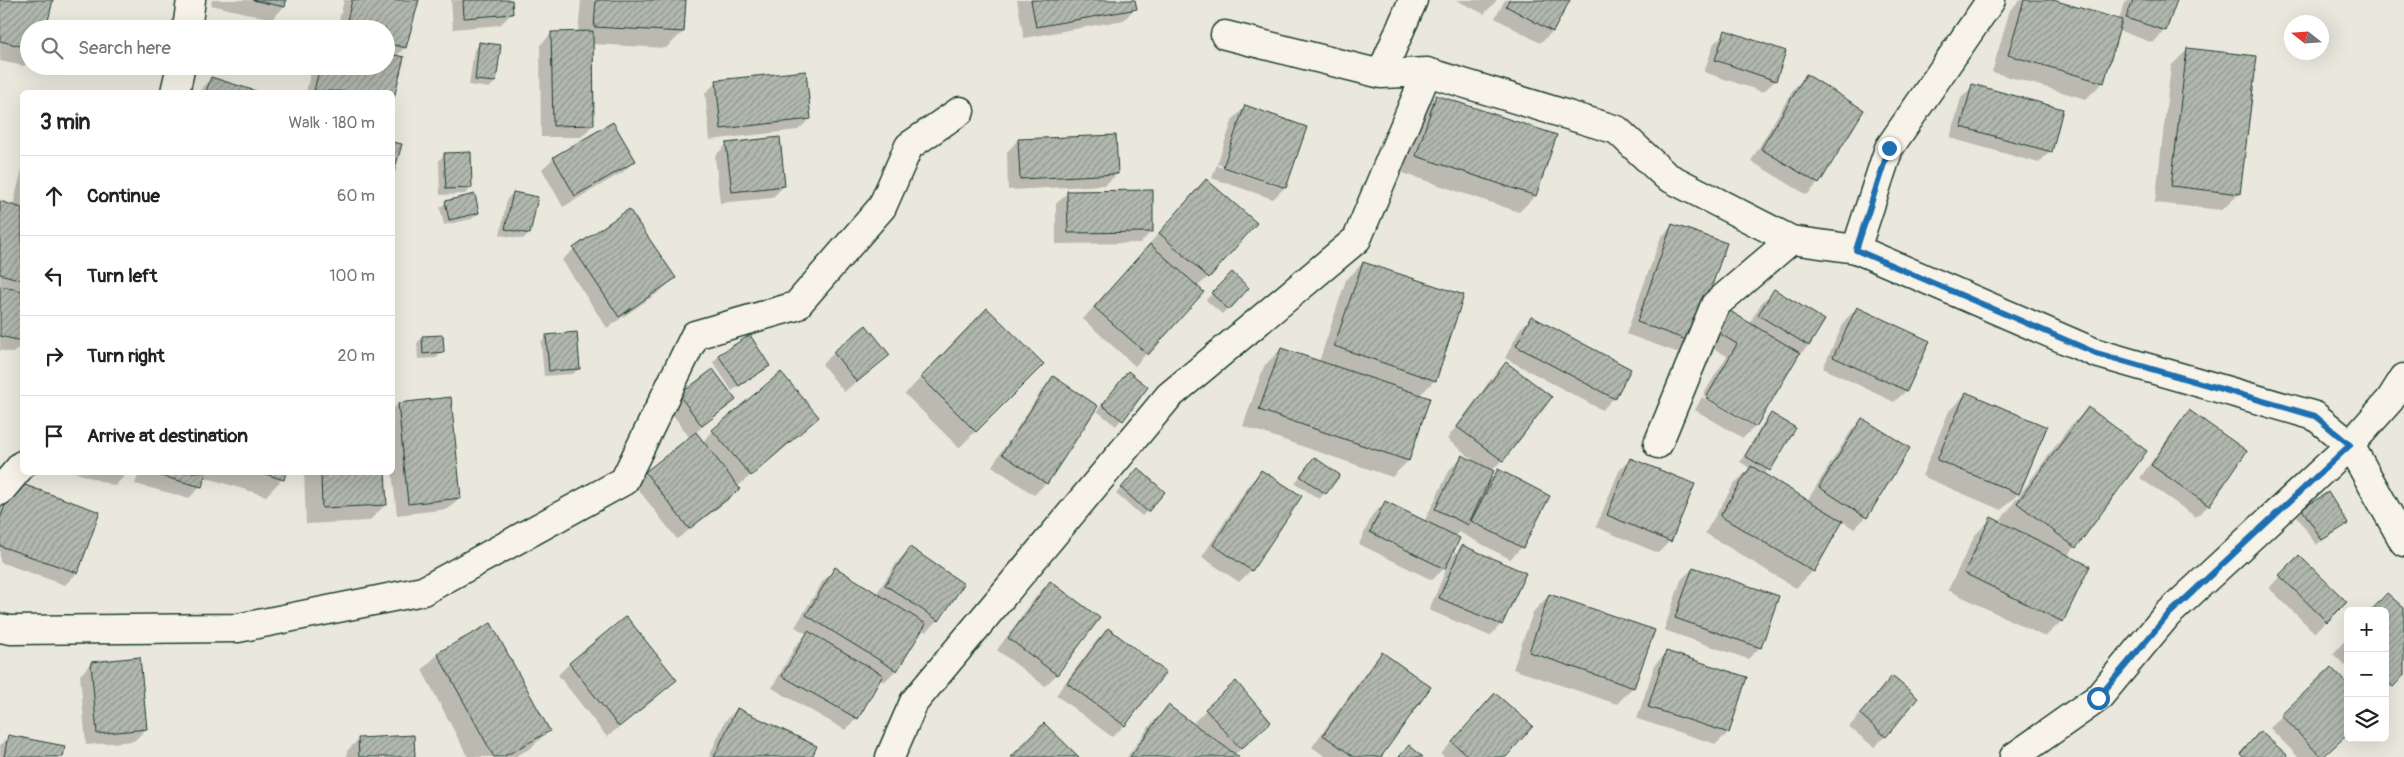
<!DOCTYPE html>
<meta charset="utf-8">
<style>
body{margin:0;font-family:Pangolin,sans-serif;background:#f2f2f2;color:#222}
.controls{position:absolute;right:15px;bottom:15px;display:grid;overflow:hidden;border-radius:8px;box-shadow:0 5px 20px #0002}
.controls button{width:45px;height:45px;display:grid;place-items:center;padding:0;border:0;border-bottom:1px solid #e0e0e0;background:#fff;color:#222;font:25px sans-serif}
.compass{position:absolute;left:2284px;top:15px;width:45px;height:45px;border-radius:50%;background:#fff;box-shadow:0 5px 20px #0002;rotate:287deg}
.stop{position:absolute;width:15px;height:15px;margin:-11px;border:4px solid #1f6fb2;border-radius:50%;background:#fff}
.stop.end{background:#1f6fb2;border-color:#fff;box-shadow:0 1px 5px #0008}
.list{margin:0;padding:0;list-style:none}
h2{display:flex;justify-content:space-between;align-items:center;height:65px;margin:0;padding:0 20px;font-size:21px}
h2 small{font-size:16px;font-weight:400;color:#767676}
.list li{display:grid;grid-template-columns:32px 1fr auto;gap:15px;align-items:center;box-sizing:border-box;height:80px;padding:0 20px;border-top:1px solid #e0e0e0}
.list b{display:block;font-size:19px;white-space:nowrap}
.list em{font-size:16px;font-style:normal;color:#767676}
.icon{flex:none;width:28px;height:28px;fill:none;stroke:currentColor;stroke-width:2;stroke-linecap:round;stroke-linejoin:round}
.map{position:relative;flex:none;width:2404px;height:757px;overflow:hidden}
.search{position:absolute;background:#fff;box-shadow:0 5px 20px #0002;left:20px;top:20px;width:375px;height:55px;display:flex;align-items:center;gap:12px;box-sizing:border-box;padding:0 18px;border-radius:28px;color:#767676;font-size:19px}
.panel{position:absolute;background:#fff;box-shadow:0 5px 20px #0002;left:20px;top:90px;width:375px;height:385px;border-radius:8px}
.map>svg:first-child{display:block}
.shadow{fill:#0003;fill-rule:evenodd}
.building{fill:url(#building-hatch);stroke:#1f3d34}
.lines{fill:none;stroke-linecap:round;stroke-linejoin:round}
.minor-casing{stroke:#1f3d34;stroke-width:31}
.minor{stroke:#f7f3e8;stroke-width:28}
.route{stroke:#1f6fb2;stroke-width:6}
</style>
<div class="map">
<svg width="2404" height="757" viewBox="0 0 2404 757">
<defs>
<pattern id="building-hatch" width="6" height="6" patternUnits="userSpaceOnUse" patternTransform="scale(1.25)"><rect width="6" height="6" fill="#b2b8ae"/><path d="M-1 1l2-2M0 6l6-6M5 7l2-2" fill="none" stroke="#90978e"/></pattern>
</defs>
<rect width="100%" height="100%" fill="#eae8dd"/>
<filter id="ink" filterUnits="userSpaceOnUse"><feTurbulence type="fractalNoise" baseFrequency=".02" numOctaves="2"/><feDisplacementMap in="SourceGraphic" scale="10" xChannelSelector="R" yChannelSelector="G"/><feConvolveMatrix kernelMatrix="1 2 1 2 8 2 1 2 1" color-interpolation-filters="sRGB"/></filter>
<g filter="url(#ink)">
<!-- shadow -->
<path class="shadow" d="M0 0H51L29 29V61L24 66 0 61Z
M212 0H285L284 7 272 19 211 5Z
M344 0H417L405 47 396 56 392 92H306L312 66H386V29H337Z
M451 0H511L512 13 500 25 453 29Z
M581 0H685L683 32 666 48 591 44 593 125 581 137H541L540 45 552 33H578Z
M1017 0H1134L1135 8 1124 20 1024 38Z
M1456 0H1497L1484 14Z
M1505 0H1569L1552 32 1540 43 1495 18Z
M2020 0H2049L2119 20 2126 0H2176L2164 31 2153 43 2118 30 2103 82 2086 99 1992 72 2010 10Z
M1726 32 1784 52 1775 81 1763 92 1704 72 1714 43Z
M480 44 495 82 489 88 469 85 474 50Z
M2188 49 2239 194 2222 210 2155 203 2171 66Z
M1806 76 1818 183 1807 195 1751 161 1794 88Z
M211 78 255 92H199Z
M717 82 810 119 798 130 710 140 705 93Z
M1973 86 2050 151 2039 163 1950 138 1961 98Z
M1437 97 1555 136 1535 196 1519 212 1400 172 1420 113Z
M1245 107 1285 187 1273 199 1212 178 1233 119ZM1218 164 1280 185V187L1217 166Z
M1018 140 1117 174 1105 185 1008 190 1007 152Z
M727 144 784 186 772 198 720 203 715 156Z
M445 154 471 188 465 194 440 195 439 160Z
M554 158 634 161 623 172 563 207 542 169Z
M22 169V290L21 292H22V344L13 353 0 350V203L13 206Z
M1068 192 1152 231 1140 243 1056 244V204Z
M1195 192 1208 277 1197 287 1202 292 1135 366 1083 319Z
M513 193 529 233 523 239 500 235 507 199Z
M446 202 478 213 472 219 444 225 440 208Z
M1673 225 1690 341 1679 353 1626 334 1661 237Z
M574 249 674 278 662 290 607 328 562 260Z
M1363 263 1435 380 1419 396 1408 461 1392 477 1243 426 1264 366 1281 349 1319 362 1346 280Z
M1232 273 1247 288 1222 314 1206 300Z
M1774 291 1823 321 1808 346 1797 357 1755 427 1743 438 1695 410 1702 397 1754 427V425L1703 395 1727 356 1706 344 1718 325 1730 313 1749 324 1762 302Z
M1857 308 1929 342 1906 391 1894 402 1823 368 1845 320Z
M987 310 1042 364 959 448 905 394Z
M1532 318 1629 370 1614 398 1602 410 1505 358 1520 329Z
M547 336 579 368 573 374 544 376 541 342Z
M423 337 442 352 436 358 418 359 417 343Z
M834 353 888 355 844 392 822 364Z
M719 356 769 365 732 391 713 362Z
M1506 364 1550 397 1502 460 1491 471 1488 481 1499 471 1522 547 1510 559 1459 532 1454 537 1448 561 1462 546 1501 624 1490 636 1429 610 1448 565 1432 580 1359 544 1373 514 1385 503 1424 522 1450 469 1462 457 1479 464 1447 439 1494 375Z
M1128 373 1146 387 1116 426 1097 411Z
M1054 378 1046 483 1034 495 992 466 1042 390Z
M1966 394 2018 494 2001 510 1922 476 1949 411Z
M680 396 734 400 695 433 702 442 713 431 818 417 737 487 739 489 727 501 677 539 634 484 690 438 668 408Z
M398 404 460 497 448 509 397 515 392 471V410Z
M2088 409 2075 547 2067 556 2062 621 2045 637 1948 590 1975 535 1991 519 2009 526 2001 520 2071 425Z
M2189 412 2245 452 2208 506 2196 517 2140 478 2178 424Z
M1771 414 1794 428 1764 475 1807 501 1851 431 1862 419 1866 517 1854 529 1842 521 1813 571 1796 588 1705 533 1734 484 1750 468 1740 462 1765 420Z
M1314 458 1325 493 1319 499 1295 483Z
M1630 459 1670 541 1658 553 1596 527 1619 471Z
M1262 471 1300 496 1251 570 1239 582 1202 557 1250 483Z
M74 472H128L115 486Z
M139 472H284L282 479 266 496 204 477 201 486 189 498 135 484Z
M304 472H384L385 505 369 521 306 524Z
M1132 476 1147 511 1142 516 1116 494Z
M0 500 98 512 77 573 65 585 0 562Z
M2303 510 2346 523 2316 545 2297 516Z
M910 549 938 620 926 632 921 629 896 670 884 682 879 679 857 718 845 730 772 688 796 645 807 634 795 627 823 581 835 569 876 594 898 561Z
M2299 556 2345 602 2315 633 2269 588Z
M1693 568 1760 647 1748 659 1664 630 1681 580Z
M1050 582 1057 674 1045 686 997 650 1038 594Z
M1549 595 1633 687 1617 704 1513 669 1533 612Z
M2404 610V673L2385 693V611Z
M1108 630 1164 672 1124 726 1112 737 1056 695 1096 641Z
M2348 637V668L2333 654Z
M1382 653 1379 757H1326L1312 747 1371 665Z
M1667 653 1728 733 1716 744 1637 719 1655 664Z
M438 654 548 731 531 748 514 757H468L422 670Z
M92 663 146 729 134 741 86 745 80 675Z
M569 664 676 680 607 737 558 675Z
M2331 669 2322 757H2298L2270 728Z
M1892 678 1886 736 1874 747 1849 727Z
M1495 694 1505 757H1444L1441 754Z
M1168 706 1200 730 1194 722 1206 710 1258 734 1234 755 1237 757H1127L1152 723Z
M737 709 811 757H709L725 721Z
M9 736 62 757H0V745Z
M359 739 414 757H347V751Z"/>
<!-- building -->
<path class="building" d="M0 0H53L46 29H29V48L0 41Z
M252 0H286L285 7Z
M352 0H419L406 48 386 43V29H345Z
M463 0H512L513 14 464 18Z
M596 0H686L684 32 594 27Z
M1031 0H1135L1137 9 1036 27Z
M1509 0H1570L1553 32 1506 6Z
M2024 0H2053L2122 20 2104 83 2008 55Z
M2133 0H2177L2166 31 2126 18Z
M1725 30 1786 51 1776 81 1715 60Z
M593 31 594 125 553 126 551 32Z
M479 42 501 45 496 82 475 80Z
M2187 48 2257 56 2240 194 2171 186Z
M386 53 404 57 392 106V92L314 91 320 66H386Z
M806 71 811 119 721 129 716 80Z
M1806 74 1864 110 1819 184 1761 149Z
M211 77 259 92H206Z
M1972 84 2063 109 2052 152 1961 127Z
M1436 95 1557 135 1536 196 1416 156Z
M1245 105 1307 127 1286 188 1223 167Z
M613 122 636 161 575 196 553 157Z
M1116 135 1118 174 1020 179 1018 139Z
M780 137 785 186 732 192 726 143Z
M392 142 402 144 392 179Z
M471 152 472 188 446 189 444 153Z
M1206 179 1257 223 1209 278 1159 233Z
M1153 190V232L1068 233 1067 191Z
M513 192 538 197 530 234 505 229Z
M475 194 479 213 449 220 445 201Z
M0 201 22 208V280L0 274Z
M629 209 676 278 619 317 573 248Z
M1672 224 1727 243 1692 342 1637 322Z
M1150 244 1204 292 1148 355 1094 307Z
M1363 262 1464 295 1436 381 1334 346Z
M1232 272 1249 288 1229 310 1211 293Z
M0 286 22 291V341L0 336Z
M1774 289 1825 320 1809 346 1758 315Z
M1857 307 1930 341 1907 391 1833 357Z
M987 308 1044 364 976 432 921 377Z
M1730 311 1800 353 1756 427 1706 398 1737 344 1717 332Z
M1531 316 1631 369 1615 399 1516 346Z
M866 325 890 355 857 382 833 352Z
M577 332 580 369 549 371 546 335Z
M443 335 444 352 423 354 422 336Z
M750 335 770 366 739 386 718 355Z
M1281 348 1430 398 1409 461 1259 410Z
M1506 362 1552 397 1503 461 1457 427Z
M713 369 736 400 702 426 679 395Z
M1128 371 1148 387 1123 421 1102 405Z
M781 372 819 417 751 476 712 430Z
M1053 376 1098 406 1047 484 1002 454Z
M1966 392 2047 427 2019 494 1937 460Z
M451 397 461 498 408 504 398 403Z
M2088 407 2147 451 2076 548 2017 503Z
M2189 410 2247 451 2209 506 2151 465Z
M1771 413 1796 428 1770 471 1745 456Z
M1862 418 1910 448 1867 518 1819 487Z
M696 432 740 489 689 529 645 472Z
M1462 455 1494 471 1468 525 1435 509Z
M1314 457 1340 475 1326 494 1300 476Z
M1630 458 1695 484 1671 542 1607 515Z
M1751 466 1843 521 1814 572 1720 516Z
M1138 468 1165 492 1148 512 1121 488Z
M1498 469 1550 496 1523 548 1471 521Z
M1261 470 1302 496 1252 571 1213 545Z
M146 472H206L202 487Z
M259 472H286L284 480Z
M321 472H385L387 505 322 508Z
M14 481 100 512 78 573 0 546V519Z
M2328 492 2348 524 2322 540 2302 509Z
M1385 501 1460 538 1445 569 1370 532Z
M1991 517 2090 566 2063 622 1964 573Z
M1462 545 1526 573 1502 625 1439 598Z
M910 547 964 584 939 621 885 585Z
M2299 555 2347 602 2327 622 2279 575Z
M835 567 926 624 897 671 806 615Z
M1693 567 1779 596 1761 648 1675 618Z
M1050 581 1100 618 1057 675 1008 638Z
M2387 593 2404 608V675L2393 687 2385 680V611H2371Z
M1549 594 1655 630 1634 688 1529 652Z
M626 616 677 680 619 727 569 663Z
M491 623 550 731 503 757H494L437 653Z
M1108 628 1166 672 1125 726 1067 683Z
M808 631 883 675 858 719 782 676Z
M1666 651 1747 677 1729 733 1648 707Z
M1382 652 1431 687 1381 757H1354L1323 735Z
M140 657 147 729 97 734 91 662Z
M2331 667 2348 685V734L2323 757H2321L2281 715Z
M1892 676 1918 698 1886 737 1860 714Z
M1236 681 1271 722 1241 749 1205 709Z
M1495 693 1533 726 1506 757H1469L1452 742Z
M1168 705 1239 757H1130Z
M737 708 817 746 812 757H714Z
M1044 723 1079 757H1011Z
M2260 731 2287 755 2286 757H2243L2240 754Z
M8 735 65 746 63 757H4Z
M414 735 415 757H359L358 738Z
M1409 745 1423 757H1399Z"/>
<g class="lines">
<defs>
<path id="minor" d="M187 29 191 0
M1225 35 1381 74
M1427 72 1617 130 1666 176 1791 240
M175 92 181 66
M1856 249 2096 353 2315 416 2350 445 2404 542
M1658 444 1715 305 1791 240 1856 249 1889 148 1991 0
M0 491 22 465
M0 628 11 630 238 628 423 591 624 481 695 335 796 306 882 207 909 146 960 111
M890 757 914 702 1169 396 1357 239 1427 72 1381 74 1413 0
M2014 757 2098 698 2167 615 2350 445 2390 400 2404 378"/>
</defs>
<!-- minor casing -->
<use href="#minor" class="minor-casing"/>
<!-- minor -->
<use href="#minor" class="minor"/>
</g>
</g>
<g class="lines" filter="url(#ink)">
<!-- route -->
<path class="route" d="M1889 148 1856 250 2096 353 2315 416 2350 445 2168 615 2098 698"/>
</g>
</svg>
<div class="controls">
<button>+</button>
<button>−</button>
<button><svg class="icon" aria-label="layers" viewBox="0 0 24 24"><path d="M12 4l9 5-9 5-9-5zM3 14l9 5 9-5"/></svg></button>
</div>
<svg class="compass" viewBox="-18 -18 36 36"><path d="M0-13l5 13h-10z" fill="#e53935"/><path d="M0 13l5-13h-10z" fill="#767676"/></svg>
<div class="stop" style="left:2098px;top:698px"></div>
<div class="stop end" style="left:1889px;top:148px"></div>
<div class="search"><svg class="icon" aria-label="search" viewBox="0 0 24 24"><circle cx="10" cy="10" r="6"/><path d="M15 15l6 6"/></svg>Search here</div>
<section class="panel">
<h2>3 min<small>Walk · 180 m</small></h2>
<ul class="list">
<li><svg class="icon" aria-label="ahead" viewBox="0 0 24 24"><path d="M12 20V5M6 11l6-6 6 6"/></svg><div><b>Continue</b></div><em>60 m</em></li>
<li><svg class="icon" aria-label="left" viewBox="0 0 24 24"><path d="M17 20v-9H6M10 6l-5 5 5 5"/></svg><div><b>Turn left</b></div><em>100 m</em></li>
<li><svg class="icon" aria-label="right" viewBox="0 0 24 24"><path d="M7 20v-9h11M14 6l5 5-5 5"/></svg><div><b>Turn right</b></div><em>20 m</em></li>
<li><svg class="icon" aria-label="arrive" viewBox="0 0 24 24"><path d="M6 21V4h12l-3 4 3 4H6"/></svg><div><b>Arrive at destination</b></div></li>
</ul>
</section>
</div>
